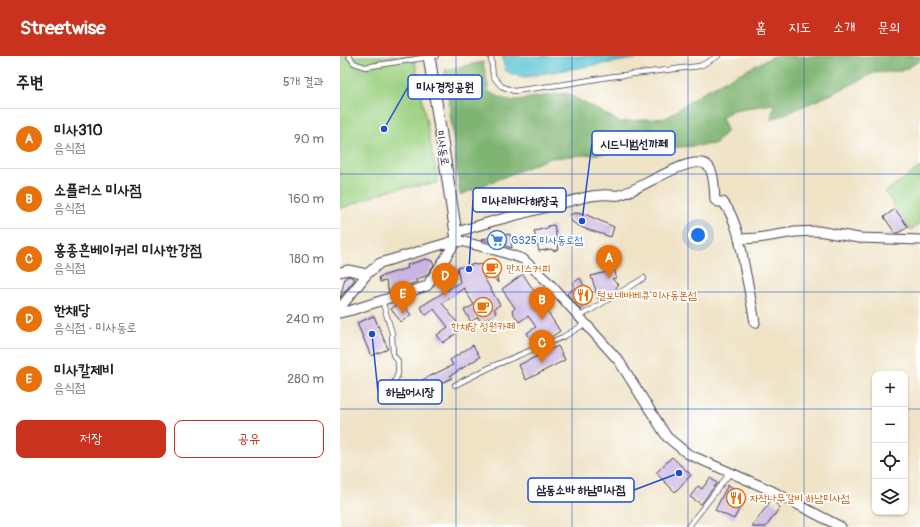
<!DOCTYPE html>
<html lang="ko">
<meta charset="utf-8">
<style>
body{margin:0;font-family:Pangolin,"Poor Story",sans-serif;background:#f2f2f2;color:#222}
.controls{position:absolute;right:12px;bottom:12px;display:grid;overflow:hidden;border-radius:8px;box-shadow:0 1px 3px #0004}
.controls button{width:36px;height:36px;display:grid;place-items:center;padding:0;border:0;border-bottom:1px solid #e0e0e0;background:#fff;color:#222;font:20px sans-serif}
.you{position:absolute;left:358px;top:179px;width:14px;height:14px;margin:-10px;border:3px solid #fff;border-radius:50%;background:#1a73e8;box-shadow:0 0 0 6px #1a73e833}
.badge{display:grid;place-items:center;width:26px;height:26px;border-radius:50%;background:#c8321e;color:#fff;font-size:13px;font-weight:700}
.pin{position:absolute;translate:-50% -33px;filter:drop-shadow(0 1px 2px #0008)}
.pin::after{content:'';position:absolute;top:21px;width:14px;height:12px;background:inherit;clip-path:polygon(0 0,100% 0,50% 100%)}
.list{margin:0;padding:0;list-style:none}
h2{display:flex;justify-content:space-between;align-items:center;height:52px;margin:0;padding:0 16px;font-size:17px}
h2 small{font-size:13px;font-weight:400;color:#767676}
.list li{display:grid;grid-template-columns:26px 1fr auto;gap:12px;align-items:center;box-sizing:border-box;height:60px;padding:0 16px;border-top:1px solid #e0e0e0}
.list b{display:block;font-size:15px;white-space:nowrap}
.list p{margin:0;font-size:13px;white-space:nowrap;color:#767676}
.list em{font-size:13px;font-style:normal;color:#767676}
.actions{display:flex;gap:8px;padding:12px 16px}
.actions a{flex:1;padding:9px 0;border:1px solid #c8321e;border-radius:8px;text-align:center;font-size:14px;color:#c8321e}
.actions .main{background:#c8321e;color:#fff}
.icon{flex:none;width:22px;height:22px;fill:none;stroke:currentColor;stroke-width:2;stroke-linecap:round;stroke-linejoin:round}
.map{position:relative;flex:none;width:580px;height:471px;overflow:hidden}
header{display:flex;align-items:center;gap:24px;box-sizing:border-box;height:56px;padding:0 20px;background:#c8321e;color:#fff}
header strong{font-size:19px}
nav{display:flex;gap:22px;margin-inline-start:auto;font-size:14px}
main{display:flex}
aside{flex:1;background:#fff}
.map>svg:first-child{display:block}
.green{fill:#9dd283;stroke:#607a5f}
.forest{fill:#7eb471;stroke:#506b56}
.water{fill:#59c3d5;stroke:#3e7288}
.building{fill:#c9b5e1}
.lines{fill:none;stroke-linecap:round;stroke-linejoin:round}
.service-casing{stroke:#413f50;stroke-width:6}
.minor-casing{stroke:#413f50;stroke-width:11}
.tertiary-casing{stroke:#413f50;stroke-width:13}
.service{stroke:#fff;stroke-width:4.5}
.minor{stroke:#fff;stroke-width:9}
.tertiary{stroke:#fff;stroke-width:11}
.grid{fill:none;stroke:#1d4ed8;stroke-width:1;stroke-opacity:0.55}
.labels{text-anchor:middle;stroke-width:3.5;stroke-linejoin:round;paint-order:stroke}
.street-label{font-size:11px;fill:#22223b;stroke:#fff}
.shop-label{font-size:11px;fill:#366cbe;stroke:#fff;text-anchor:start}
.food-label{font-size:11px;fill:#c56008;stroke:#fff;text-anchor:start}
.leader{fill:none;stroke:#1d4ed8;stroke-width:1.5}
.callout-dot{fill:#1d4ed8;stroke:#fff;stroke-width:1.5}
.callout{fill:#fff;stroke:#1d4ed8;stroke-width:1.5}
.callout-label{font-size:12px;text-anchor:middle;font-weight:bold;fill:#22223b}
</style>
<header>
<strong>Streetwise</strong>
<nav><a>홈</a><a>지도</a><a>소개</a><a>문의</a></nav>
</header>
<main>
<aside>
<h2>주변<small>5개 결과</small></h2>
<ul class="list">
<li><span class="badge" style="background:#e8710a">A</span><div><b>미사310</b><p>음식점</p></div><em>90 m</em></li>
<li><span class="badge" style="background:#e8710a">B</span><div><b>소플러스 미사점</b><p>음식점</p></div><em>160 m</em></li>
<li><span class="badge" style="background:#e8710a">C</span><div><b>홍종흔베이커리 미사한강점</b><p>음식점</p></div><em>180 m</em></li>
<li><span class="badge" style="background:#e8710a">D</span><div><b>한채당</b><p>음식점 · 미사동로</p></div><em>240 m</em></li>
<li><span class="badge" style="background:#e8710a">E</span><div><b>미사칼제비</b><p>음식점</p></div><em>280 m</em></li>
</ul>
<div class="actions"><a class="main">저장</a><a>공유</a></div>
</aside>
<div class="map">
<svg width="580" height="471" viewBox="0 0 580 471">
<rect width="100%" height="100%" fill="#fff"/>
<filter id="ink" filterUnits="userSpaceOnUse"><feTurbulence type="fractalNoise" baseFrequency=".025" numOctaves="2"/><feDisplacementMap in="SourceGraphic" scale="8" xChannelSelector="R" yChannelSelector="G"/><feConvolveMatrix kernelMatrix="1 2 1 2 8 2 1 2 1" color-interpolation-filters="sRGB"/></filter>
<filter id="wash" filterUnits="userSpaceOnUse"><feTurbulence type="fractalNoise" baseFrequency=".012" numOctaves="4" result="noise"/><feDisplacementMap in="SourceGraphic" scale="16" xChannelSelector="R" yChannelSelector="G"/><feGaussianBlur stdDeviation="0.9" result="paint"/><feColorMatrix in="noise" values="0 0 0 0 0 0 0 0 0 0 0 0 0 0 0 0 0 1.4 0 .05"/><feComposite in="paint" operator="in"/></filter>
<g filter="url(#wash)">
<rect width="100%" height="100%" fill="#efe3c6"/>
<!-- green -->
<path class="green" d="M0 0H74L98 127 50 134 0 153Z
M580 111V167L571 174 545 136Z"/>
<!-- forest -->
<path class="forest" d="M434 0H580V5L562 15 534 17 494 37 431 64 434 48 393 54 382 61 387 74 376 88 210 102 120 139 105 14 143 6 149 36 169 45 226 37 280 66 326 62 365 35Z"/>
<!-- water -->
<path class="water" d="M162 0H313L199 18C186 22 178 23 165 14Z"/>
<g id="blocks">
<!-- building -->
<path class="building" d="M555 153 568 171 558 177H555L544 161Z
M235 157 247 159 274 171 271 181 243 172 232 166 229 159Z
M214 169 219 193 213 195 212 193 199 195 194 175 208 172V170Z
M170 178 172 192 141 183Z
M86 203 92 205 94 209 86 220 76 223 77 226 49 236 46 225 40 226 39 221 68 212 67 209Z
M155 207 158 227 149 216 143 220 160 249 154 252 156 257 141 266 138 261 131 266 124 254 134 249 124 232 102 247 122 273 103 287 97 279 108 271 94 253 86 259 80 251 120 226 117 212 135 208V209Z
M275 214 276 222 272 223 278 229 275 234 259 244 251 220Z
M183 218 220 275 208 283 205 284 203 282 194 288 187 277 196 271 188 260 179 266 172 255 175 252 162 233Z
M9 220 15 223 0 242 5 222Z
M240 222 251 245 241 254 227 238 235 231 232 228Z
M61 246 71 259 61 266 51 253Z
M34 260 48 293 31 300 17 267Z
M133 289 140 301 110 320 112 322 87 334 82 324 113 309 110 304Z
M218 290 225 304 186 324 179 309Z
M332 401 351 419 335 436 316 417Z
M370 422 377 427 361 448 350 441 358 430 362 433Z
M388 429 406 439 394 463 375 454Z
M431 444 440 451 426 471H412Z"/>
</g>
</g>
<g filter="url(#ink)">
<use href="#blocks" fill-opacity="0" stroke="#413f50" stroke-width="1"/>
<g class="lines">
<defs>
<path id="service" d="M9 0 14 7 25 11 96 0
M151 0 153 20 161 30 174 35 226 28 268 21 360 10 378 0
M42 244 52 277 53 299 58 305V318L51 333
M239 261 304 222
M115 329 153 310 223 281 245 268
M348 471 390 417"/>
<path id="minor" d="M117 176 150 166 246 141C251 140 256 139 261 139 267 138 273 140 279 139 299 135 350 97 367 109 375 116 374 134 375 144L378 146H383C398 165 401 192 405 214 409 232 412 250 415 267
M399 183 418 182 455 176 478 175 519 182 580 184
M0 216 8 214 27 218
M0 252 27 218 40 207 117 184 162 196 183 203 209 227 279 305 327 381 348 398 430 434 501 471
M0 257 12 254 87 230 117 184"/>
<path id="tertiary" d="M89 0 117 184"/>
</defs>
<!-- service casing -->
<use href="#service" class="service-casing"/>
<!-- minor casing -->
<use href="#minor" class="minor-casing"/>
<!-- tertiary casing -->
<use href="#tertiary" class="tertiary-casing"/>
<!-- service -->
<use href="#service" class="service"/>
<!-- minor -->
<use href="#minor" class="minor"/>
<!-- tertiary -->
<use href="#tertiary" class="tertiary"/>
</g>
</g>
<!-- grid -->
<path class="grid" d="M116 0V471M232 0V471M348 0V471M464 0V471M0 118H580M0 236H580M0 353H535M565 353H580"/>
<!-- icons -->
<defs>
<symbol id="supermarket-ring" viewBox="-11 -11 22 22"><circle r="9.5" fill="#fff" stroke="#3f7fe0" stroke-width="1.5"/><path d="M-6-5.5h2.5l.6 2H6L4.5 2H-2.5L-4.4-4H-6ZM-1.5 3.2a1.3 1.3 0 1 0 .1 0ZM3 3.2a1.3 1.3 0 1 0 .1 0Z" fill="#3f7fe0"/></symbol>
<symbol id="cafe-ring" viewBox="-11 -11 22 22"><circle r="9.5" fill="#fff" stroke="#e8710a" stroke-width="1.5"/><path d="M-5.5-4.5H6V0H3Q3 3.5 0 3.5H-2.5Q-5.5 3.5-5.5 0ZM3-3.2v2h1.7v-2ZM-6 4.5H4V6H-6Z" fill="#e8710a"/></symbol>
<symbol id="restaurant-ring" viewBox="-11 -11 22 22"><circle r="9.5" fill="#fff" stroke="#e8710a" stroke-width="1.5"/><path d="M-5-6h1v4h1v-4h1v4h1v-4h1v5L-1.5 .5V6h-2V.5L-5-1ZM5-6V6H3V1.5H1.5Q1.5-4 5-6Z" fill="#e8710a"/></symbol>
</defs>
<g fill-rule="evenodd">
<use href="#supermarket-ring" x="146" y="173" width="22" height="22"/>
<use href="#cafe-ring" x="141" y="201" width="22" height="22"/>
<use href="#restaurant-ring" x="232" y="228" width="22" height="22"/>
<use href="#cafe-ring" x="132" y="240" width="22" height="22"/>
<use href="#restaurant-ring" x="385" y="431" width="22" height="22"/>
</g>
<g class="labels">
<!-- street labels -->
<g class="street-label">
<text transform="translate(103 92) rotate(81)" y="4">미사동로</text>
</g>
<!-- shop labels -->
<g class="shop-label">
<text x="171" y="188">GS25 미사동로점</text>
</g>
<!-- food labels -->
<g class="food-label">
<text x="166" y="216">만지스커피</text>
<text x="257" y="243">털보네바베큐 미사동본점</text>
<text x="143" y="274" text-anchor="middle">한채당 정원카페</text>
<text x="410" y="446">자작나무갈비 하남미사점</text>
</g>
</g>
<!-- callouts -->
<path class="leader" d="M44 73L68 31M242 165L252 87M129 213L133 144M32 278L38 336M339 417L294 434"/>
<g class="callout-dot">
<circle cx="44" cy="73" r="4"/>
<circle cx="242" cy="165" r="4"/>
<circle cx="129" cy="213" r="4"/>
<circle cx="32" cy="278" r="4"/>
<circle cx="339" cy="417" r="4"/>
</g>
<g class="callout">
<rect x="68" y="19" width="74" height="24" rx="4"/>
<rect x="252" y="75" width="83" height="24" rx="4"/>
<rect x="133" y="132" width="93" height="24" rx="4"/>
<rect x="38" y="324" width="64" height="24" rx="4"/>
<rect x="188" y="422" width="106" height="24" rx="4"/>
</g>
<g class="callout-label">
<text x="105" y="35">미사경정공원</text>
<text x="294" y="92">시드니범선까페</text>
<text x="180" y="149">미사리바다해장국</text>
<text x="70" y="340">하남어시장</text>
<text x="241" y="438">삼동소바 하남미사점</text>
</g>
</svg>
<div class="controls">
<button>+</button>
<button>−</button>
<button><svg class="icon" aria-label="locate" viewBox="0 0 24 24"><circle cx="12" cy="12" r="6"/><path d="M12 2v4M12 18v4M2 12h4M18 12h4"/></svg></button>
<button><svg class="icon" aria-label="layers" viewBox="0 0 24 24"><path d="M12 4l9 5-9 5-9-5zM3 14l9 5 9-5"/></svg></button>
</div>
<div class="you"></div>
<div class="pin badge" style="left:269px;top:222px;background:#e8710a">A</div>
<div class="pin badge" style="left:202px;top:264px;background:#e8710a">B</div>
<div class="pin badge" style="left:202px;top:307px;background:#e8710a">C</div>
<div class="pin badge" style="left:105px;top:240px;background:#e8710a">D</div>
<div class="pin badge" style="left:63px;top:258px;background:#e8710a">E</div>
</div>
</main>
